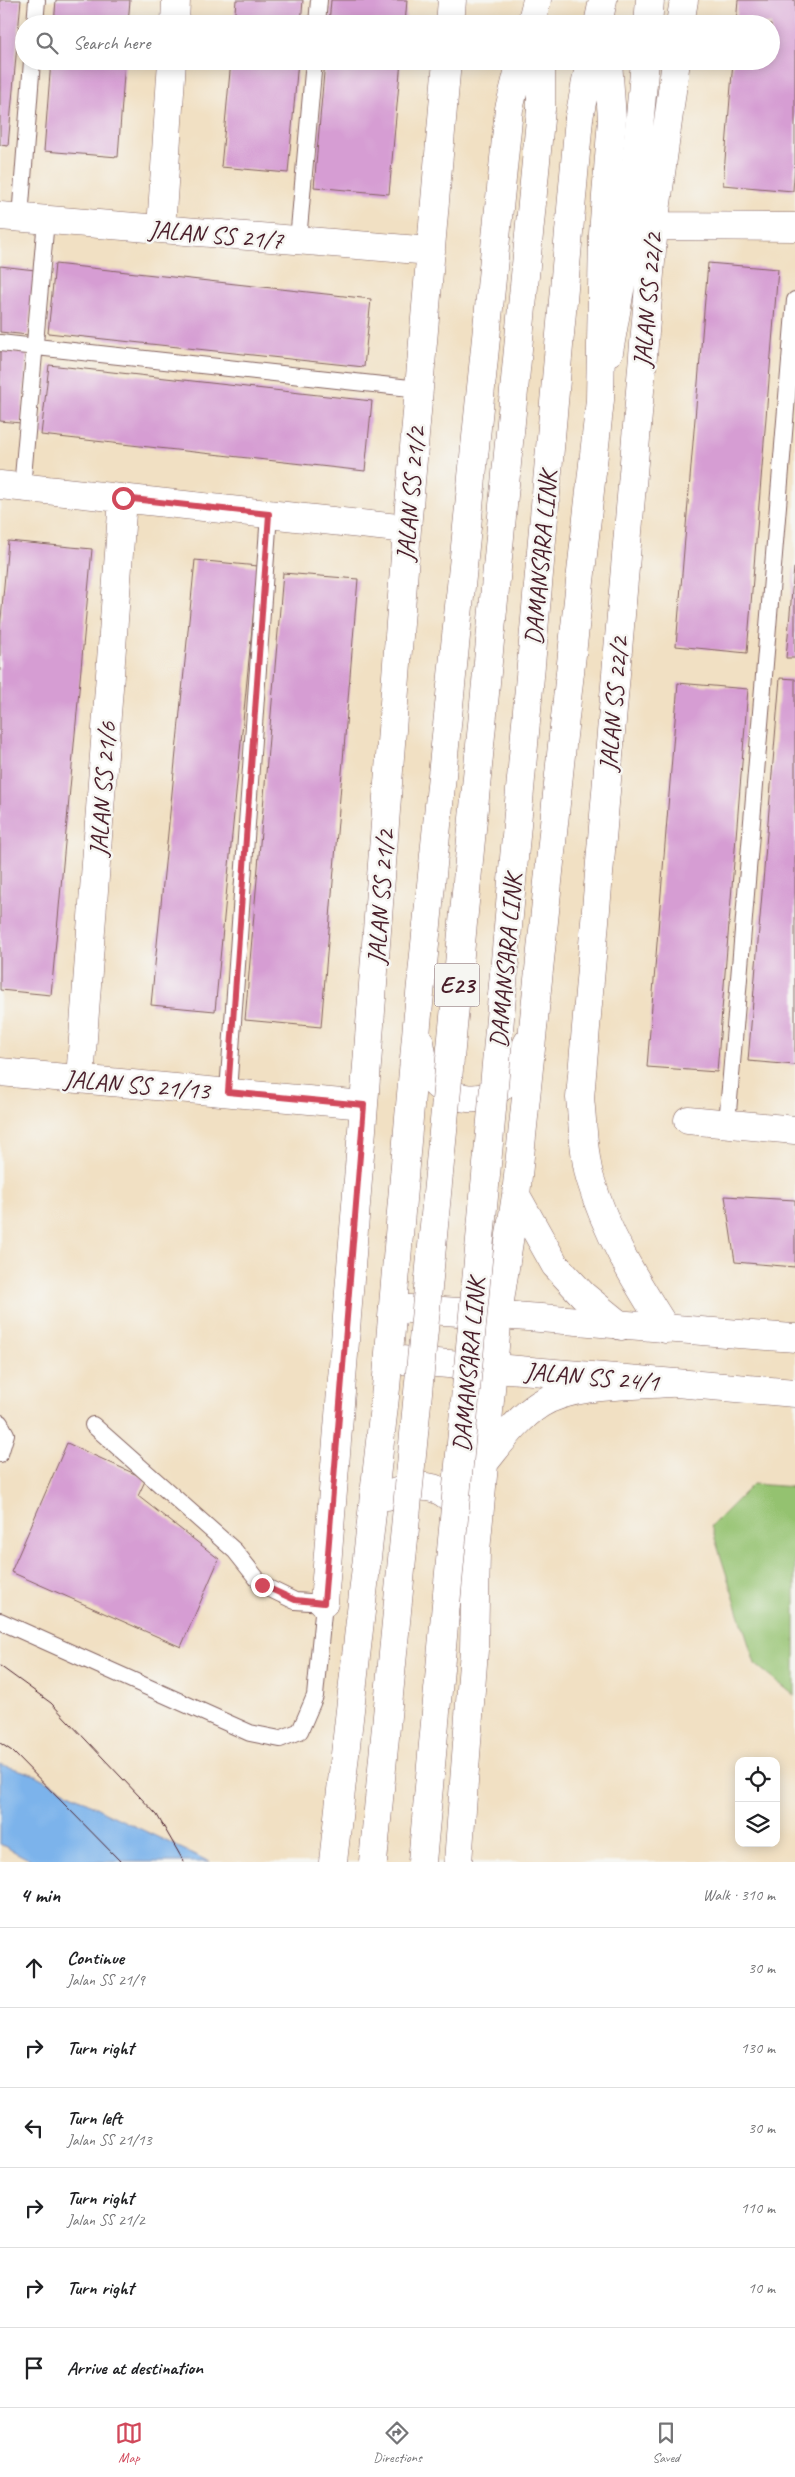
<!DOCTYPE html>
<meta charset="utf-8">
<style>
body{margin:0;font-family:Caveat,sans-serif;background:#f6f6f6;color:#202124}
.controls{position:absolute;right:15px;bottom:15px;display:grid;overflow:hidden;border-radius:10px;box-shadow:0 2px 12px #0003}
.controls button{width:45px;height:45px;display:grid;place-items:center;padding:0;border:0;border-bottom:1px solid #e0e0e0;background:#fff;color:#202124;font:25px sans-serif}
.stop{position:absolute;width:15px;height:15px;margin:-11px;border:4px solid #d1495b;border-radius:50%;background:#fff}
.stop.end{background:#d1495b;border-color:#fff;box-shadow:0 1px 5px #0008}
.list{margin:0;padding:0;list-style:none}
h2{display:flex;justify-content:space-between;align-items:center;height:65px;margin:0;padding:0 20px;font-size:21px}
h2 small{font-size:16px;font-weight:400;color:#757577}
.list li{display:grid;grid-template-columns:32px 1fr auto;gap:15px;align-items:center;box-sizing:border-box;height:80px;padding:0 20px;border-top:1px solid #e0e0e0}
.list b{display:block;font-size:19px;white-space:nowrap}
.list p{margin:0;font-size:16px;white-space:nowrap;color:#757577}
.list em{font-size:16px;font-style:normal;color:#757577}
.icon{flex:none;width:28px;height:28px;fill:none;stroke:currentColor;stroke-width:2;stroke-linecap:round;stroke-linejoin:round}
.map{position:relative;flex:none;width:795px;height:1862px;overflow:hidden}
.search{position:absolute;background:#fff;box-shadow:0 2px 12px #0003;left:15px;right:15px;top:15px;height:55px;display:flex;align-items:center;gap:12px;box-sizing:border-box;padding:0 18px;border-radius:28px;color:#757577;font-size:19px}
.sheet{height:545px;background:#fff}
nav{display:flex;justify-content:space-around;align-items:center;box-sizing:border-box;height:70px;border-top:1px solid #e0e0e0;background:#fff;font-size:14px;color:#757577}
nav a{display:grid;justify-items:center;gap:2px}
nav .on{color:#d1495b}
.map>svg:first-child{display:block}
.green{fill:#94c270;stroke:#6f704e}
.water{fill:#7cb3eb;stroke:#63698b}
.building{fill:#d69dd3}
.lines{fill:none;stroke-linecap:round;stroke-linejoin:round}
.service-casing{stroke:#846360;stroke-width:18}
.minor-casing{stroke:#846360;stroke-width:29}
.secondary-casing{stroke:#846360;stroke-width:29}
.motorway-casing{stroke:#846360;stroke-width:29}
.service{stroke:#fff;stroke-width:16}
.minor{stroke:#fff;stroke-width:28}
.secondary{stroke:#fff;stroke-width:28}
.motorway{stroke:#fff;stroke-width:28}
.tram{stroke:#4a1f2b;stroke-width:1}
.motorway-bridge-casing{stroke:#846360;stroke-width:29;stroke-linecap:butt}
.motorway-bridge{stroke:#fff;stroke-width:28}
.route{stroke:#d1495b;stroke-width:6}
.labels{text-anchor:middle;stroke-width:5;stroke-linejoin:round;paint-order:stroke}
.shield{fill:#f6f6f2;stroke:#7e6067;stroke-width:1}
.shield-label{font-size:24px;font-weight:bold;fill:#4a1f2b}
.street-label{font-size:25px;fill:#4a1f2b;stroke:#f6f6f2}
</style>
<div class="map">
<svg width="795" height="1862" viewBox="0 0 795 1862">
<rect width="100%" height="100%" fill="#f6f6f2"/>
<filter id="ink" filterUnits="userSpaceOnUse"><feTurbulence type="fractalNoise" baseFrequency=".02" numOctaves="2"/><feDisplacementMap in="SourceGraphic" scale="10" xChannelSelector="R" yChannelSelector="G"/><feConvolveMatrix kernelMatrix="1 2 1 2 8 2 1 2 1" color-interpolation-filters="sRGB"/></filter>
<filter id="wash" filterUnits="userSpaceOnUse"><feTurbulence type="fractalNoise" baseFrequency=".0096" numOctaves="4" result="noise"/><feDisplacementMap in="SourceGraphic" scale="20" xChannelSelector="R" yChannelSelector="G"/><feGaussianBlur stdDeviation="1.12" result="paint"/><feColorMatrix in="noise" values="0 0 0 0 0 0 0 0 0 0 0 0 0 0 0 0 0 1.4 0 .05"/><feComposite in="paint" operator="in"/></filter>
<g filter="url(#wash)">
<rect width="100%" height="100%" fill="#f1e0c3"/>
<!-- green -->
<path class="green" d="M753 1484 795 1487V1696L755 1664 711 1526Z"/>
<!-- water -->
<path class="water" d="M0 1764 36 1775 105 1812 210 1862H34L0 1844Z"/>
<g id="blocks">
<!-- building -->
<path class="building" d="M0 0H21L8 146 0 145Z
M56 0H130L128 24H54Z
M236 0H303L301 24H234Z
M331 0H407L405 24H329Z
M738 0H795V163L793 191 723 185 733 61H771V24H736Z
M51 61H125L118 157 44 151Z
M231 61H298L288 173 221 167Z
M325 61H401L389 194 314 187Z
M708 263 778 269 747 653 676 646Z
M55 264 371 299 364 367 48 333Z
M0 266 35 270 28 335 0 332Z
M0 350 27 353 21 423 0 421Z
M49 365 372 401 365 471 41 435Z
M8 541 92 549 51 995 0 990V630Z
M195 560 258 566 215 1011 151 1005Z
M794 568H795V658H786Z
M283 573 358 579 321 1027 245 1020Z
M780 678 795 679V1065L748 1061Z
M678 683 748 689 717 1072 647 1067Z
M725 1196 795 1200V1267L735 1262Z
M67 1443 146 1479 138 1496 219 1559 181 1647 11 1572Z"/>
</g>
</g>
<g filter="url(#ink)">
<use href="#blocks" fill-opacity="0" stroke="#846360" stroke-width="1"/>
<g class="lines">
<defs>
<path id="service" d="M35 24 37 0
M317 24 319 0
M20 218 32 61
M298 240 314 61
M0 343 419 389
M22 488 46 220
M228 1092 269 514
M727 1124 795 300
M0 1423 6 1434 0 1454
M0 1621 250 1733 280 1739 300 1731 315 1696 324 1603 295 1601 262 1585 235 1551 93 1425"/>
<path id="minor" d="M175 24 176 0
M450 24 452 0
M648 24 650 0
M680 24 684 0
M0 216 431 251
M654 226 795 227
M161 229 172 61
M609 352 629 239 645 61
M0 485 407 529
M0 1072 364 1105
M80 1079 123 499
M688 1120 795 1130
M666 1329C636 1282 606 1233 590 1178 583 1153 583 1124 580 1098L654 226 676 61
M324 1603 364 1105 407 529 447 61"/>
<path id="secondary" d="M393 1308C527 1315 661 1329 795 1338
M389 1359 795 1393"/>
<path id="motorway" d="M531 24 537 0
M598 24 603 0
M541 61V109
M579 118 590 61
M420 1042C422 1055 424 1068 432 1079 445 1099 482 1106 500 1088 513 1076 520 1058 528 1042
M516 1195 555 1265 583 1295 621 1326
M485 1462C502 1441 517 1419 540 1404 573 1383 631 1386 669 1383
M387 1496C424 1479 447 1484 467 1521
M333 1862 386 1388 417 1024 509 109 521 61
M458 1862 474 1650 476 1551 498 1314 516 1195 562 745 600 400 603 234 612 119 608 61"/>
</defs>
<!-- service casing -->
<use href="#service" class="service-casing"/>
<!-- minor casing -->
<use href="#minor" class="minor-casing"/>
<!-- secondary casing -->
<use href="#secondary" class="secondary-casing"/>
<!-- motorway casing -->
<use href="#motorway" class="motorway-casing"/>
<!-- service -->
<use href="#service" class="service"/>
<!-- minor -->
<use href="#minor" class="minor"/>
<!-- secondary -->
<use href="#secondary" class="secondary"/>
<!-- motorway -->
<use href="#motorway" class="motorway"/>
<!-- tram -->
<path class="tram" d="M0 1666 51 1703 157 1815 184 1862
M0 1743 12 1751 121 1862"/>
<defs>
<path id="motorway-bridge" d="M373 1862 541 109
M422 1862 490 1132 579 118"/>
</defs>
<!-- motorway-bridge casing -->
<use href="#motorway-bridge" class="motorway-bridge-casing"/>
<!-- motorway-bridge -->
<use href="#motorway-bridge" class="motorway-bridge"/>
</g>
</g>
<g class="lines" filter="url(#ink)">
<!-- route -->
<path class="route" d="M123 498 269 514 228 1092 364 1105 324 1603 295 1600 262 1585"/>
</g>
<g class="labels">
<!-- shield labels -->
<rect class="shield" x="434.5" y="963.5" width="45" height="43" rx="4"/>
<g class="shield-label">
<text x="457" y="993">E23</text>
</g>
<!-- street labels -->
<g class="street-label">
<text transform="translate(216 234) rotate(5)" y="9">JALAN SS 21/7</text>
<text transform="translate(647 300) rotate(-85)" y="9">JALAN SS 22/2</text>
<text transform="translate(410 494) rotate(-85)" y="9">JALAN SS 21/2</text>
<text transform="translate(540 558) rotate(-85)" y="9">DAMANSARA LINK</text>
<text transform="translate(613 704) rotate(-85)" y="9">JALAN SS 22/2</text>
<text transform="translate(102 789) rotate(-86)" y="9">JALAN SS 21/6</text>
<text transform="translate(380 897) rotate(-86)" y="9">JALAN SS 21/2</text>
<text transform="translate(505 961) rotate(-85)" y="9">DAMANSARA LINK</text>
<text transform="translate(137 1084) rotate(5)" y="9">JALAN SS 21/13</text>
<text transform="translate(468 1365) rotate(-85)" y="9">DAMANSARA LINK</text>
<text transform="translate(592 1376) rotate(5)" y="9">JALAN SS 24/1</text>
</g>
</g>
</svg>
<div class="controls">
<button><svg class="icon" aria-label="locate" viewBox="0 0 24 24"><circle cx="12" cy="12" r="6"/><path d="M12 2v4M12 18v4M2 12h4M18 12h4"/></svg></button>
<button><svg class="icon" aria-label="layers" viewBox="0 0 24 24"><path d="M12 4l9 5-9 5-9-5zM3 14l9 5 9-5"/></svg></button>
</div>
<div class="stop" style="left:123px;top:498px"></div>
<div class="stop end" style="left:262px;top:1585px"></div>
<div class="search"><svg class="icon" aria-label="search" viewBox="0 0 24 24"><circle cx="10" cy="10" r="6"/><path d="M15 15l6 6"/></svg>Search here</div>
</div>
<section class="sheet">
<h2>4 min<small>Walk · 310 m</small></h2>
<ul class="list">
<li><svg class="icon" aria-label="ahead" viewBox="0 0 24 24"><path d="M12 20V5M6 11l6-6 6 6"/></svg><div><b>Continue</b><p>Jalan SS 21/9</p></div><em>30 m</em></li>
<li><svg class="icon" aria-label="right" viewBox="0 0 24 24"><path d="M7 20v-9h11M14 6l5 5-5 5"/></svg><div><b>Turn right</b></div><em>130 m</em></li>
<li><svg class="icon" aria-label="left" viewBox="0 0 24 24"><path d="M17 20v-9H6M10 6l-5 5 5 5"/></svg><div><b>Turn left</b><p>Jalan SS 21/13</p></div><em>30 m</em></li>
<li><svg class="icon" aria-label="right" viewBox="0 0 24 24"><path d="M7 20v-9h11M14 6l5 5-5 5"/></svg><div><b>Turn right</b><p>Jalan SS 21/2</p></div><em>110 m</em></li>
<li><svg class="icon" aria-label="right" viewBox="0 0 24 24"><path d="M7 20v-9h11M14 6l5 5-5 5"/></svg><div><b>Turn right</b></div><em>10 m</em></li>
<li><svg class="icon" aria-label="arrive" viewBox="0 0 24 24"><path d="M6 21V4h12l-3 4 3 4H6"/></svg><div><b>Arrive at destination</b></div></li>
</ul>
</section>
<nav>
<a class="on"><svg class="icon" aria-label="map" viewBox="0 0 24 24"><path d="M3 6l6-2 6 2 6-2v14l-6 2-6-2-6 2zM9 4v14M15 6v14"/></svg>Map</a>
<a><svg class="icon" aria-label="directions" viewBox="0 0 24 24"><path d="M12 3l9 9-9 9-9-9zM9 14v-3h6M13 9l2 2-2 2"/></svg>Directions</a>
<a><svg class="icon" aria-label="saved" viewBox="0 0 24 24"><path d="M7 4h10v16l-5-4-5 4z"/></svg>Saved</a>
</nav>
